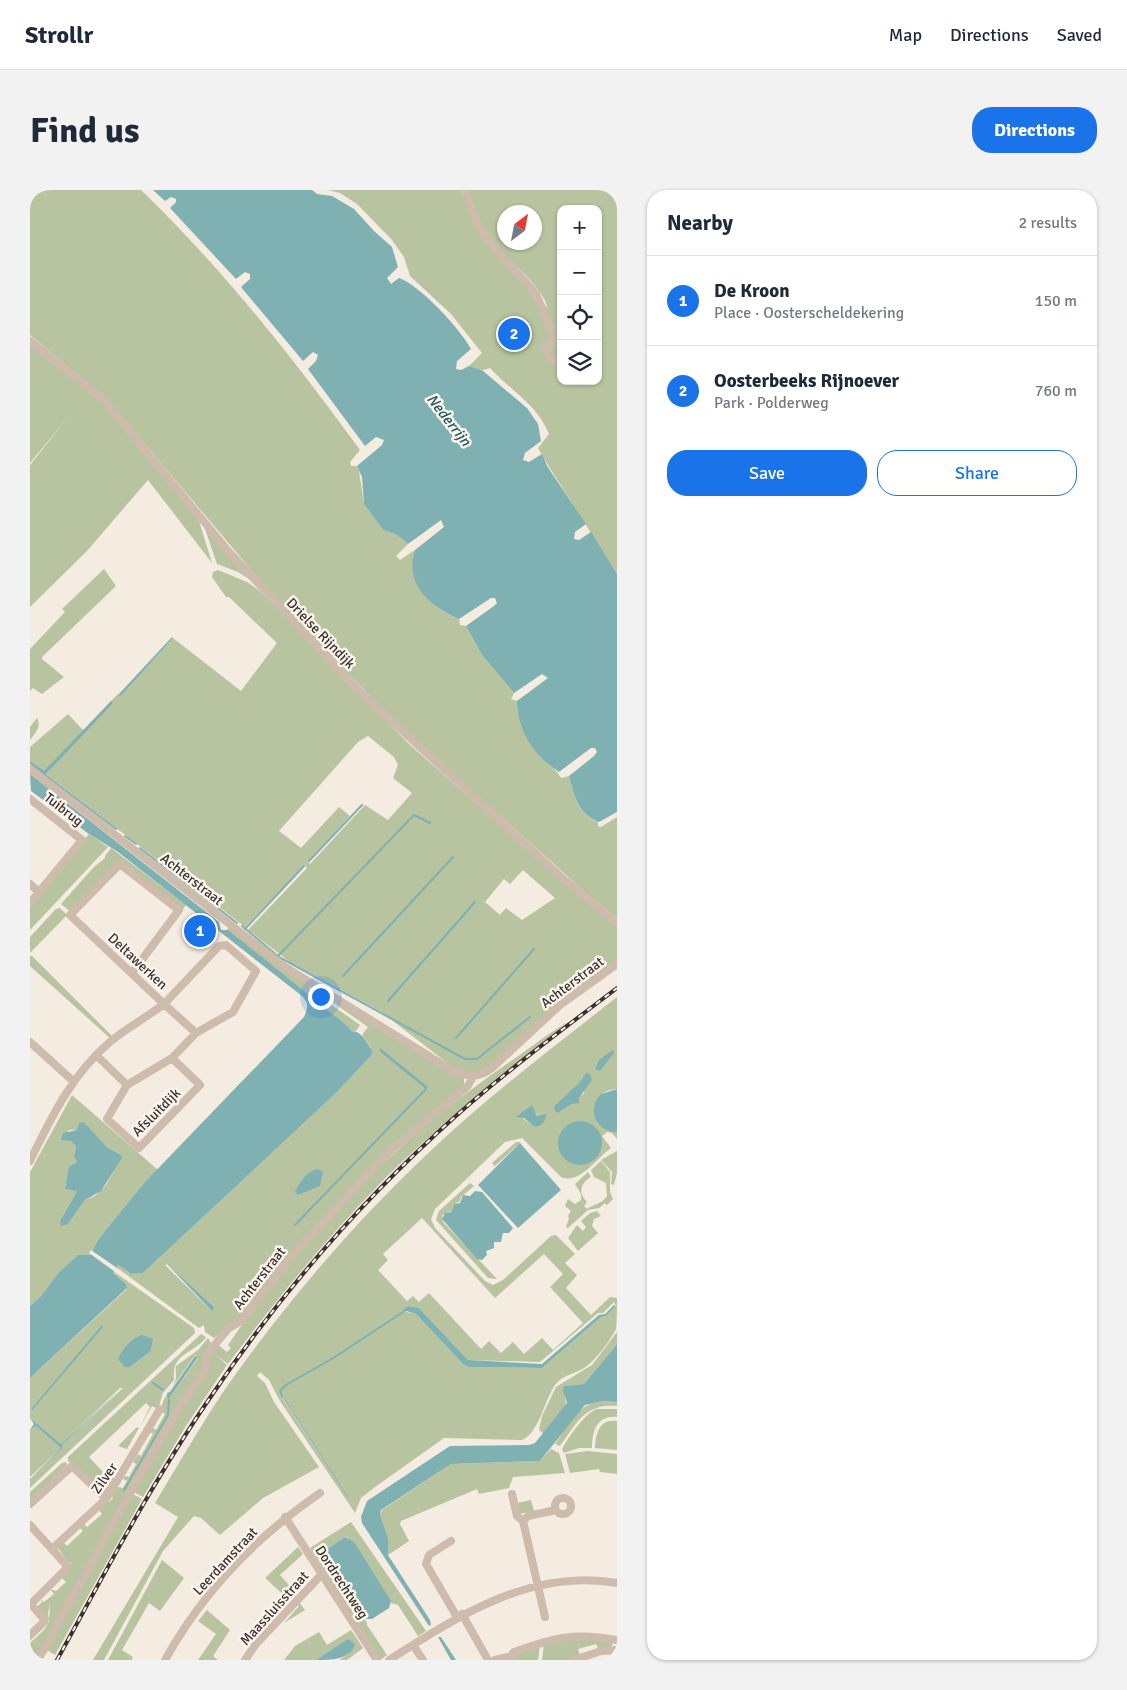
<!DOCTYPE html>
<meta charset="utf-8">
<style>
body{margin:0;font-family:Signika,sans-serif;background:#f2f2f3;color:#1f2937}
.controls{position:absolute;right:15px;top:15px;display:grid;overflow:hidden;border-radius:10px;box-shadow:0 1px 4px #0004}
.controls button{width:45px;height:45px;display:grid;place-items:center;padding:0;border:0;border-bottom:1px solid #e0e1e3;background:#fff;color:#1f2937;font:25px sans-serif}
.compass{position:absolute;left:467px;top:15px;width:45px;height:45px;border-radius:50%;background:#fff;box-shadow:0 1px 4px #0004;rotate:32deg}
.you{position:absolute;left:290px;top:806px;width:18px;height:18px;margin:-12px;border:4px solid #fff;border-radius:50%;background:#1a73e8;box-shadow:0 0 0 8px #1a73e833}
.badge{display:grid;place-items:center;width:32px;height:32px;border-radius:50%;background:#1a73e8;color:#fff;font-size:16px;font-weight:700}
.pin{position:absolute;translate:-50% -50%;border:2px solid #fff;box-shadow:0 1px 5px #0006}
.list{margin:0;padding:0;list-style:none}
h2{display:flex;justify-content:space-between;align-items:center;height:65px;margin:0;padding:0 20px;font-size:21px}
h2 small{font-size:16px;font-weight:400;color:#747a83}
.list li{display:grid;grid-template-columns:32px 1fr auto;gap:15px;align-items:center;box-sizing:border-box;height:90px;padding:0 20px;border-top:1px solid #e0e1e3}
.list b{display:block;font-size:19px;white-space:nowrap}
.list p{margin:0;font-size:16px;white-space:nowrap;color:#747a83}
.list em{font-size:16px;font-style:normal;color:#747a83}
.actions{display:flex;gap:10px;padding:15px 20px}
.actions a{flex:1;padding:11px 0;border:1px solid #1a73e8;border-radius:20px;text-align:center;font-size:18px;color:#1a73e8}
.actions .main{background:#1a73e8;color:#fff}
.icon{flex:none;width:28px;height:28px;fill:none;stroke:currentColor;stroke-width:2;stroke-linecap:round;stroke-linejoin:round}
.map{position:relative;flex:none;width:587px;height:1470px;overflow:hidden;border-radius:20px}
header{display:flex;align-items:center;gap:30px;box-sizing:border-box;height:70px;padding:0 25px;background:#fff;border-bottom:1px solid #e0e1e3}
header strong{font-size:24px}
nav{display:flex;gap:28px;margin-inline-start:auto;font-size:18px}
.intro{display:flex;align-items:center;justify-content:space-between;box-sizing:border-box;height:120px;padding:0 30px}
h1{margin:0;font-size:35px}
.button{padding:12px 22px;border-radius:20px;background:#1a73e8;color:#fff;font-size:18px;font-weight:700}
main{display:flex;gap:30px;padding:0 30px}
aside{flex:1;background:#fff;border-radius:20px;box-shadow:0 1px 4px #0004}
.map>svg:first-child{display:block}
.green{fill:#b8c4a0;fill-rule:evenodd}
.water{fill:#7fb0b2}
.pier{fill:#f4ebe1}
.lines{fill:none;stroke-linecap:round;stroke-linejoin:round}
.stream{stroke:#7fb0b2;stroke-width:2}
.minor{stroke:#cdbbac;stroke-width:8}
.rail-casing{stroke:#3b302b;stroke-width:4}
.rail{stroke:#fbf5ee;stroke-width:2;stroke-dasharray:5.5;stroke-linecap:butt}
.labels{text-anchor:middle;stroke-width:5;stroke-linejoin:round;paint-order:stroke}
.street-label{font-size:14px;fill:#3b302b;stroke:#fbf5ee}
.water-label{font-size:15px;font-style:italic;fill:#1f5a5e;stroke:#fbf5ee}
</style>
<header>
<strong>Strollr</strong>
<nav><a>Map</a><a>Directions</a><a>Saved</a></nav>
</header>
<div class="intro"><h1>Find us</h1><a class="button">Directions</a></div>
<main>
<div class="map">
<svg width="587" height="1470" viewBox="0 0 587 1470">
<rect width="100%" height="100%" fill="#f4ebe1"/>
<!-- green -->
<path class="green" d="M0 0H111C193 79 263 168 330 260L320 272 321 276H327L329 281 334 314 353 340 367 345 378 354 366 366 370 370 385 360C376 395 399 417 429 429L430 435 436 436 452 465 484 503 481 509 487 511C487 536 498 554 515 571 523 579 526 579 531 588L539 586C544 605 548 625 568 632V636L571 637 587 627V728L555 702 382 547 320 486 233 394 78 210 0 145Z
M298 0H432L442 26 510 116 517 117C514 96 466 61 453 39 446 28 441 13 436 0H587V384L514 269 508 258 519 244C507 214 481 201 460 178L450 181 439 176 452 163 421 124 380 86 374 67 362 50 327 14 310 3ZM531 19H568V191H531ZM474 22H504V52H474Z
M0 154 69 208 169 331 182 373 118 290 57 361 0 417V275L39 226 0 273Z
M174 336 222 391 208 382 187 374Z
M74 379 86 396 12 467V469L34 487 12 504 3 498 0 501V459L35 422 32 419Z
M188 380 217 392 230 401 377 552 551 707 587 737V771L511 828 463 873 446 884 425 879 350 821 260 772 218 740 277 678 275 675 215 737 16 584 81 511 88 504 91 506 143 448 211 501 247 453 199 407H196L182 387 183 382ZM338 546 364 567 368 575 363 588 382 603 358 630 335 615 280 674 278 671 320 626 309 617 271 658 249 641 328 552ZM493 680 525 708 492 730 476 718 470 725 455 712 474 689 480 694Z
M38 524 54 541 14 582 0 571V557Z
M7 528C12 536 5 544 0 550V537Z
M59 644 78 657 0 740V716Z
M81 658 156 715 153 719 89 670 40 721 31 714 64 677 75 668V666Z
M30 718 37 725 0 763V747L26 719Z
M199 737 281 795 279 799 330 835 326 841H321L319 837 197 740Z
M0 766H2L83 847 81 849 0 776Z
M284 799 434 888V898L344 976 211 1128 184 1148 175 1142 174 1135 169 1138 86 1077 88 1075 101 1084 113 1083 305 904 341 866V858L332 845 338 837ZM350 859 397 897V899L349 861ZM136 1073 184 1117 183 1122 136 1076Z
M587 807V899C557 900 557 941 587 942V949L582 943 577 942 572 946 581 958C567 968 549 995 531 987L492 948 475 952 405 1019 401 1029 405 1038 455 1091 463 1095 473 1090 521 1046 526 1045 545 1064 535 1073 547 1085 536 1098 561 1125 580 1107 587 1108C587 1117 587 1131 586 1139 580 1151 566 1170 554 1178 545 1184 532 1185 525 1195 514 1211 509 1243 492 1250L414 1248 345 1297 331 1308 325 1323 250 1211 239 1190 230 1182 227 1186 235 1193 244 1212 289 1277 233 1308 190 1345 171 1328 164 1326 133 1361 74 1470H63L148 1327 125 1313C154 1265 182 1215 216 1170 269 1098 328 1030 393 968 453 910 521 859 587 807ZM553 886 554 903 542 914 528 923 524 916 549 894ZM501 916 508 926 503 936 491 927ZM541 933 563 936 571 949 553 974 541 973 528 951 535 937ZM392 1028 465 1108 514 1064 533 1084 520 1097 553 1133 523 1160 512 1148 494 1164 483 1152 471 1163 459 1151 451 1159 399 1103 389 1112 383 1106 377 1111 348 1080 358 1070 353 1064ZM584 1112 586 1116 576 1126 571 1127 512 1178 438 1177 433 1174 386 1124 373 1121 378 1116 389 1118 438 1170 510 1172 568 1123H573ZM251 1206 255 1209 318 1308 317 1307Z
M541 831C473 886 402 939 342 1002 290 1056 242 1115 198 1174L186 1165 197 1175 156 1236 113 1307 102 1301 144 1229 178 1179V1165L188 1155 197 1162 201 1158 198 1155C274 1041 374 943 487 867 500 858 528 836 541 831Z
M42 905 128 980 68 1050 60 1065H48L29 1082 11 1106 0 1116V982ZM54 932 77 957 91 965V968L76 995 65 1006 55 1010 38 1034 30 1031 47 1001 35 996 47 972 44 967 46 957 41 951 38 940H48V935Z
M486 952H491L465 976 462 973Z
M587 961V983L584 995 581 994 582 982 571 970Z
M571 971 580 982V1002L583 1009 577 1015 575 1013 569 1018 558 1020 538 1038 536 1037 539 1028 538 1026 541 1021 535 1016 538 1009 545 1014 551 1010V1004L545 994 558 982 561 987C550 993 548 1004 557 1012L554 1016 557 1019C564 1014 572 1014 577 1006L576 993 564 987 561 980Z
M440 993 444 996 431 1007 430 1011 424 1014 421 1021 412 1025 413 1032 467 1089 458 1088 406 1030 409 1021Z
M567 1021 571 1026 564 1029 562 1036 568 1043 548 1061 538 1048 547 1035 553 1041 556 1037 551 1031 560 1023Z
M83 1081 164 1138 165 1143 0 1298V1289L32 1259V1255L93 1198H90L31 1254 0 1228V1223L73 1136 0 1221V1188L97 1099 96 1094 83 1083ZM123 1149 121 1161 100 1177H95L92 1161 102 1151Z
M587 1142V1154L554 1194 534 1196 536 1216 514 1244 509 1240 512 1226 526 1197 562 1175Z
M171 1144 176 1147 175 1149C159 1166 142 1163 144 1190L133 1203 128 1219 122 1216 110 1237 120 1217 116 1213 59 1267 72 1281 84 1289 74 1304 38 1271V1267Z
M178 1148 181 1153 175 1161 174 1179 5 1470 0 1467V1453C19 1436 19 1437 20 1413L18 1423 19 1432 0 1451V1448L15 1434 7 1417 12 1412 10 1409 14 1412 24 1404 20 1399 26 1401 36 1392 32 1388 39 1374 42 1373 38 1372 28 1358 33 1352 37 1356 53 1341 49 1337 53 1333 57 1337 72 1324 68 1319 77 1310 79 1312 83 1308 81 1306 88 1297 93 1298 97 1291 93 1289 95 1286 99 1287 106 1274 103 1272 108 1264 111 1266 123 1244 120 1242 123 1238 126 1240 135 1224 132 1222C131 1207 139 1204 145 1192 147 1187 145 1181 146 1176L168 1160ZM165 1165 168 1168 138 1210 139 1202Z
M572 1211 587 1212V1216C555 1213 547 1233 530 1256L525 1254C538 1236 548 1213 572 1211Z
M566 1219H587V1227C567 1225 562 1241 562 1258H549L534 1263 532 1259C540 1245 553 1226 566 1219Z
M587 1231V1260L565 1258C566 1243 569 1229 587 1231Z
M6 1236 31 1258 0 1287V1240Z
M107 1237 109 1238 97 1259 88 1256Z
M521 1259 529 1263 535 1283 483 1287 479 1298 449 1304 447 1299 371 1331 370 1334 379 1351 358 1365V1348L350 1324 352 1320 421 1274 510 1271Z
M558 1261 587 1264V1284L570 1282 569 1279 540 1283 535 1264Z
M36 1272 37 1275 0 1310V1302L32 1273Z
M101 1303 112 1309 25 1465 15 1459Z
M501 1310 504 1321 489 1324 487 1313Z
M321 1332 396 1441 388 1446 368 1415 361 1413 318 1348 315 1347 294 1361 292 1366 332 1429 336 1430 337 1435 357 1465 350 1470 280 1358Z
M268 1357 273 1364 250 1385 265 1402 258 1409 235 1388Z
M132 1370 154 1388 130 1421 119 1413 92 1460 103 1467 102 1470H78Z
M268 1411 275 1420 254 1433 269 1416 266 1413Z
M177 1420 200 1440 183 1466 188 1470H168L186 1444 168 1431Z
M321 1440 333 1458 317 1470H309L320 1463 319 1449 286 1470H254L265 1456 289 1442 297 1455Z
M531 1450H583L582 1456 568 1459 566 1454 548 1459 550 1465 541 1470H512L514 1454Z
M510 1455 508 1470H488L484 1463Z"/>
<!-- water -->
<path class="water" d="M123 0H282L287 4 302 6 324 19 344 41 362 57 368 77 357 88 361 94 369 88C390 95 431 140 441 159L427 171 426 179 431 180 439 176 453 181 497 218 508 234 511 251 495 263 493 270 499 272 512 264 517 276 556 334 545 342 544 349 549 350 561 342 587 384V622L569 632C548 625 544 605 539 586L564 566 567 562 565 558H561L529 582C504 566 487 541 487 511L518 488 512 484 484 503 452 465 436 436 464 416 467 413 465 408H461L429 429C400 417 374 395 385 360L414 337 411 330 378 354 367 345 353 340 334 314 332 287 327 276 352 255 354 250 346 247 335 256 278 179 286 171 288 165 283 162 273 171 211 97 220 89V84L215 82 206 89 140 18 146 12V9L141 7 135 11Z
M142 447 143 448 91 506 88 505Z
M81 511 83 513 16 584 14 585 0 574V571L14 581Z
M0 584 189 732 191 740H198L319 837 321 841C332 841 336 852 342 860L341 866 305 904 113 1083 101 1084 88 1075 83 1083 96 1094 97 1098 0 1188V1116L11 1106 29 1082 48 1065H60L68 1050 116 991 274 827C278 818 279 814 272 806L88 662 59 644 1 601Z
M350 858 398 897 396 899 349 861Z
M583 860 584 863 570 881 565 879 569 870Z
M556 883 560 884 562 890 549 908V913L542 914 528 923 525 921 524 916 548 894Z
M587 899V942C566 942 556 919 571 904Z
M502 915 507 926 516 924C516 932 510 938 503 936L494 928 486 927Z
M528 953a22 22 0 1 1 44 0a22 22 0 1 1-44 0Z
M54 932 77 957 91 965 92 968 71 1001 55 1010 38 1034 31 1036 30 1031 47 1001 35 999 39 977 47 972 44 967 46 957 41 951 31 950 33 943 47 940 49 933Z
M490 953 531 1000 488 1038 448 995Z
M287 979 293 982 290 996 268 1005 265 1002C270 992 276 982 287 979Z
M445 1001 452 1002 483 1038 479 1043H473L471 1052H464V1058L456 1061 457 1065 452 1070 447 1069 412 1029 415 1023 421 1022 424 1014 430 1013 433 1005 440 1006Z
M135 1072 184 1117 183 1122Z
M584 1115 586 1116 576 1126 571 1127 512 1178 438 1177 433 1174 386 1124 373 1120 378 1116 389 1118 438 1170 512 1174 569 1125 575 1124Z
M72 1135 73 1137 0 1223 2 1218Z
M112 1145 123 1149 121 1161 100 1177H95L88 1169C92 1159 102 1148 112 1145Z
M587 1154V1212L572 1211 555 1215 510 1271 421 1274 351 1320 350 1324 358 1348V1365L400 1430 401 1435 399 1436 332 1333 331 1327 337 1311 420 1256 499 1255 505 1253 537 1213 533 1200 534 1196 554 1194Z
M165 1166 168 1167 138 1210 137 1203 140 1202Z
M93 1197 32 1255V1259L0 1289 31 1258 6 1236 0 1240 4 1234 0 1228 31 1254Z
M251 1205 255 1209 318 1307H317Z
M315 1347 324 1352 361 1411 359 1418 342 1429H332L292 1366 294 1361Z
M408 1447H411L426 1470H421Z
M318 1449 325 1454C321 1470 300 1470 286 1470Z"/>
<!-- pier -->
<path class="pier" d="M61 1060 87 1078 85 1082 59 1063Z"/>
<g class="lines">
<!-- stream -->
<path class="stream" d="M14 584 86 639
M95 646 106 654
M110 658 207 733
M279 671 332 615
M212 736 249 767 435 869H447L500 827
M215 739 274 676
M248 766 384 625 400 633
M313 786 423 667
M358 811 445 712
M426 848 504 759
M265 1035 396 899
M123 1193 133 1200
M252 1206 250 1201 256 1195 305 1167 376 1120
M94 1300 138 1225 139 1210"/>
<!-- minor -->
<path class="minor" d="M434 0 450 38 458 50 506 104 524 146 522 153 515 159 523 170 531 175
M0 151 74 210 199 362 327 499 530 686 587 733
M0 579 255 777 423 881C439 887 449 888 462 878L530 815 587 774
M0 609 52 650 0 713
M0 694 10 703
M0 852 43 891
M66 865 97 895
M142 868 170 895 109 958 77 929 97 895 142 868 166 843 203 822 226 781 196 755 189 756 134 814 166 843
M0 971C22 926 42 884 81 851 97 838 117 827 134 814L40 725 90 674 149 720 102 783
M482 1304 487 1326 493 1331
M525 1316a8 8 0 1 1 16 0a8 8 0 1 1-16 0Z
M0 1314 42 1276 76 1309
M255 1327 347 1470
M0 1335 38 1377 1 1414
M421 1351 399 1365 396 1374 427 1427
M22 1359 76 1309 130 1219
M0 1413 14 1429 13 1433 0 1445
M432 1424 458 1470
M515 1427 493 1331 498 1326 526 1320
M383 1455 393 1470
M481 1466 484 1462C524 1448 544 1442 586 1450
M8 1470 105 1294 148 1220 176 1179V1165L199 1138 211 1131 268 1059 360 961 437 897 443 887
M135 1470C172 1403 226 1347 290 1303
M215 1470 226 1454 292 1384
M359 1470C428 1426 501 1378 587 1393
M465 1470 481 1466 484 1470
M544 1470 571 1461 587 1460
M583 1470 584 1460"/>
<defs>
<path id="rail" d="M27 1470C77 1379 125 1287 184 1202 253 1100 335 1007 427 925 478 880 533 839 587 798"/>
</defs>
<!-- rail casing -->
<use href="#rail" class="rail-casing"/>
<!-- rail -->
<use href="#rail" class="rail"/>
</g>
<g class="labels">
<!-- street labels -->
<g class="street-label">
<text transform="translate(291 443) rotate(46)" y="5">Drielse Rijndijk</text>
<text transform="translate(34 619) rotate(38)" y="5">Tuibrug</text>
<text transform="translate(162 689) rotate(38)" y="5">Achterstraat</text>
<text transform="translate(108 771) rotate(43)" y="5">Deltawerken</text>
<text transform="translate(542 792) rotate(-37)" y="5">Achterstraat</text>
<text transform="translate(126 922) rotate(-45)" y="5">Afsluitdijk</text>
<text transform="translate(229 1088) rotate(-52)" y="5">Achterstraat</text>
<text transform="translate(74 1288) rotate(-55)" y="5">Zilver</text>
<text transform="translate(195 1371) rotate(-47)" y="5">Leerdamstraat</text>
<text transform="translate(312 1392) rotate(57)" y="5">Dordrechtweg</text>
<text transform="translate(244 1418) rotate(-48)" y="5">Maassluisstraat</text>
</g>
<!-- water labels -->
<g class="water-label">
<text transform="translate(419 230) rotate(52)" y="5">Nederrijn</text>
</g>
</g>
</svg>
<div class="controls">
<button>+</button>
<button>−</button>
<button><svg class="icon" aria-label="locate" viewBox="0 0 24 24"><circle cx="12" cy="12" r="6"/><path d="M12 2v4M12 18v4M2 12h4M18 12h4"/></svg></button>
<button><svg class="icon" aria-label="layers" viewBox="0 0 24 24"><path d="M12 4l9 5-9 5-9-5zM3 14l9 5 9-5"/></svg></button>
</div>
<svg class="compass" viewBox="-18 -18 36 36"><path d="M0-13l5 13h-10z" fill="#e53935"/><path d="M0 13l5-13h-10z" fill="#747a83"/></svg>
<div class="you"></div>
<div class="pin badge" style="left:170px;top:741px">1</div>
<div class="pin badge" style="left:484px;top:144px">2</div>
</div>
<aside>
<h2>Nearby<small>2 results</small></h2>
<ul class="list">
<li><span class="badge">1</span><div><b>De Kroon</b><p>Place · Oosterscheldekering</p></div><em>150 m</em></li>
<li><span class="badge">2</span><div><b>Oosterbeeks Rijnoever</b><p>Park · Polderweg</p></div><em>760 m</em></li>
</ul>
<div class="actions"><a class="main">Save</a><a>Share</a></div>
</aside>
</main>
